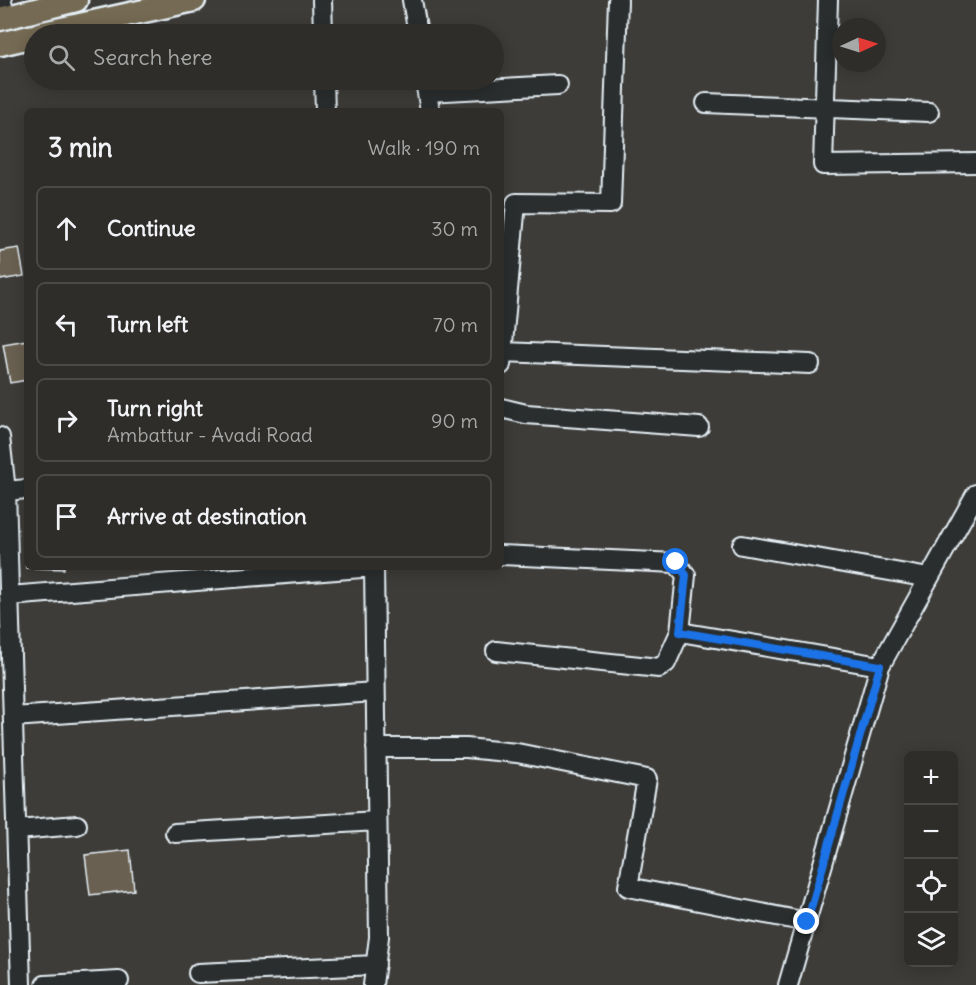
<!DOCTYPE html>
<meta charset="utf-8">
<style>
body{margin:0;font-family:Delius,sans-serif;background:#3a3936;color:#f1f3f6}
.controls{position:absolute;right:18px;bottom:18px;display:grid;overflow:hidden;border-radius:9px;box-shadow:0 3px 15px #0003}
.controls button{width:54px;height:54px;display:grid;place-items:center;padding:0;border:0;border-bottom:2px solid #494947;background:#2e2d2a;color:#f1f3f6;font:30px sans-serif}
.compass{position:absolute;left:832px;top:18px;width:54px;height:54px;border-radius:50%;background:#2e2d2a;box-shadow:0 3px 15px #0003;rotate:86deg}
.stop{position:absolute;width:18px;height:18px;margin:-14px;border:4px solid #1a73e8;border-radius:50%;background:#fff}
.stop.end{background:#1a73e8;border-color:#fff;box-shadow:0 2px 6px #0008}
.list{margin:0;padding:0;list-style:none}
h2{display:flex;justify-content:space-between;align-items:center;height:78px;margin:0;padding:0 24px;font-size:26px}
h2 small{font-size:20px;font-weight:400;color:#a7a8a8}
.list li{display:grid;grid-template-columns:39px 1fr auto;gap:18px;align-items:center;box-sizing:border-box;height:84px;margin:0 12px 12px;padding:0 12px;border:2px solid #494947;border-radius:9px}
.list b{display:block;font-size:22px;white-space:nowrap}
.list p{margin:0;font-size:20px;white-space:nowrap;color:#a7a8a8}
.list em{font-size:20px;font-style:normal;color:#a7a8a8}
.icon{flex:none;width:33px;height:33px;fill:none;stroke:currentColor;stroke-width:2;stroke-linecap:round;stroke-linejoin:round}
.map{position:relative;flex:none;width:976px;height:985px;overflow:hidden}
.search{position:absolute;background:#2e2d2a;box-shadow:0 3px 15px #0003;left:24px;top:24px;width:480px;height:66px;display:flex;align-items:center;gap:15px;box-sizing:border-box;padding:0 21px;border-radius:33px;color:#a7a8a8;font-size:22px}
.panel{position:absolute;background:#2e2d2a;box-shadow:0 3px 15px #0003;left:24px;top:108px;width:480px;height:462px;border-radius:9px}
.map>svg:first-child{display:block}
.building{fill:#696051;stroke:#e8f1f8;stroke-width:1.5}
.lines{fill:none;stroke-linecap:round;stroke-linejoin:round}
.minor-casing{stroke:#e8f1f8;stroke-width:22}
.major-casing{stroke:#e8f1f8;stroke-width:27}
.minor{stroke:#2a2d2e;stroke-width:18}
.major{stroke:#746b52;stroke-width:22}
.route{stroke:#1a73e8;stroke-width:8}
</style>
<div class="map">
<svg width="976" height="985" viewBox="0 0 976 985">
<rect width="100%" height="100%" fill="#3d3c38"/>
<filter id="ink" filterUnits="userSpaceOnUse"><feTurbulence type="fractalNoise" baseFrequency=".0167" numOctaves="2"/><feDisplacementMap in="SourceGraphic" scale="12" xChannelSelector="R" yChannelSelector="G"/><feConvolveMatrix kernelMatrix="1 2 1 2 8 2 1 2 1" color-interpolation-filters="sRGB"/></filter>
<g filter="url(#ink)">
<!-- building -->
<path class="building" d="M19 248 24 276 0 280V251Z
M27 340V380L10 383 3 344Z
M25 517 27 567H64V569L26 568Z
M130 850 134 890 90 895 85 855Z"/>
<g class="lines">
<defs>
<path id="minor" d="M2 0 4 18
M322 0 323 34
M412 0 418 34
M828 0 823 165 976 163
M324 80 325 111
M425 81 430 111
M427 92 558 85
M706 103 929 112
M502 352 810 364
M501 365 516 203 611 204 618 0
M501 408 526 414 699 427
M0 437 6 491 21 985
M6 491 27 489
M742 545 929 578
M501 555 676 563 686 575 680 632 880 666
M9 596 374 567
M496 651 659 668 666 663 680 632
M13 717 375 692
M376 748H466L517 753 647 779 628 887 807 922
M17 830 77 825
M175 833 377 821
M198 973 376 965
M45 985 119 981
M373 985 379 937 374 567
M788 985 880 666 976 494"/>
<path id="major" d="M0 19 76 0
M39 34 194 0
M0 44 34 36"/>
</defs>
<!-- minor casing -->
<use href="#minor" class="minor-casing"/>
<!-- major casing -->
<use href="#major" class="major-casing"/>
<!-- minor -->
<use href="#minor" class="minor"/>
<!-- major -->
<use href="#major" class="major"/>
</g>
</g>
<g class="lines" filter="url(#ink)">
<!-- route -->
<path class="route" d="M676 562 686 575 680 632 880 666 807 922"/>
</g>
</svg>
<div class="controls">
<button>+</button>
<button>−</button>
<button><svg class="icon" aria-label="locate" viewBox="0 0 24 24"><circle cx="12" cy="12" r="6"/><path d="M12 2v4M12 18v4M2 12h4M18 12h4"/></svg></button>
<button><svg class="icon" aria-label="layers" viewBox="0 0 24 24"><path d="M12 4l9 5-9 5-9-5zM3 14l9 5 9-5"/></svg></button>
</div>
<svg class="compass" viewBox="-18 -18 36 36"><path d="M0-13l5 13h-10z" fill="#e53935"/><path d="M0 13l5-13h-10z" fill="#a7a8a8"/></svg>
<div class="stop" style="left:676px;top:562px"></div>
<div class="stop end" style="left:807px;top:922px"></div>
<div class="search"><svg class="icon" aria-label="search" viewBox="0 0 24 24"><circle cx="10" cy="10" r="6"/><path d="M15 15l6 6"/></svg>Search here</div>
<section class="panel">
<h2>3 min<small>Walk · 190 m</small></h2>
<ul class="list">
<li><svg class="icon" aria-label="ahead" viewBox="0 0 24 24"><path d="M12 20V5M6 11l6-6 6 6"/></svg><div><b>Continue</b></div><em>30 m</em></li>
<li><svg class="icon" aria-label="left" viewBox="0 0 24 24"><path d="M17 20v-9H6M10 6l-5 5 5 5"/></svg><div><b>Turn left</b></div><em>70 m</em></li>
<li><svg class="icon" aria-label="right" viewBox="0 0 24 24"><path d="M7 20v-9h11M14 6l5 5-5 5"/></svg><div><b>Turn right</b><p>Ambattur - Avadi Road</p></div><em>90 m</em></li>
<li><svg class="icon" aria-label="arrive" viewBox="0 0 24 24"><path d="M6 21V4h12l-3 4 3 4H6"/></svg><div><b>Arrive at destination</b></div></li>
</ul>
</section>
</div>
